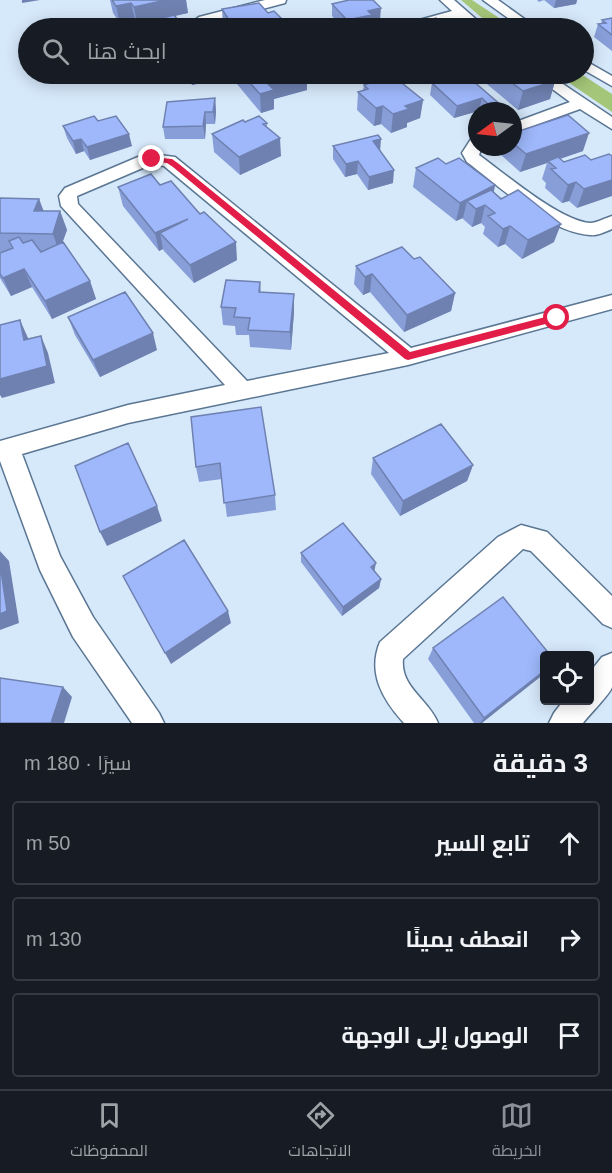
<!DOCTYPE html>
<html lang="ar">
<meta charset="utf-8">
<style>
body{margin:0;font-family:Arial,Cairo,sans-serif;background:#20242c;color:#f1f3f6;direction:rtl}
.controls{position:absolute;right:18px;bottom:18px;display:grid;overflow:hidden;border-radius:6px;box-shadow:0 3px 15px #0003}
.controls button{width:54px;height:54px;display:grid;place-items:center;padding:0;border:0;border-bottom:2px solid #363941;background:#171b24;color:#f1f3f6;font:30px sans-serif}
.compass{position:absolute;left:468px;top:102px;width:54px;height:54px;border-radius:50%;background:#171b24;box-shadow:0 3px 15px #0003;rotate:255deg}
.stop{position:absolute;width:18px;height:18px;margin:-14px;border:4px solid #e11d48;border-radius:50%;background:#fff}
.stop.end{background:#e11d48;border-color:#fff;box-shadow:0 2px 6px #0008}
.list{margin:0;padding:0;list-style:none}
h2{display:flex;justify-content:space-between;align-items:center;height:78px;margin:0;padding:0 24px;font-size:26px}
h2 small{font-size:20px;font-weight:400;color:#9ea1a6}
.list li{display:grid;grid-template-columns:39px 1fr auto;gap:18px;align-items:center;box-sizing:border-box;height:84px;margin:0 12px 12px;padding:0 12px;border:2px solid #363941;border-radius:6px}
.list b{display:block;font-size:22px;white-space:nowrap}
.list em{font-size:20px;font-style:normal;color:#9ea1a6}
.icon{flex:none;width:33px;height:33px;fill:none;stroke:currentColor;stroke-width:2;stroke-linecap:round;stroke-linejoin:round}
.map{position:relative;flex:none;width:612px;height:723px;overflow:hidden;direction:ltr}
.search{position:absolute;background:#171b24;box-shadow:0 3px 15px #0003;left:18px;right:18px;top:18px;height:66px;display:flex;align-items:center;gap:15px;box-sizing:border-box;padding:0 21px;border-radius:33px;color:#9ea1a6;font-size:22px}
.sheet{height:366px;background:#171b24}
nav{display:flex;justify-content:space-around;align-items:center;box-sizing:border-box;height:84px;border-top:2px solid #363941;background:#171b24;font-size:16px;color:#9ea1a6}
nav a{display:grid;justify-items:center;gap:3px}
nav .on{color:#8c9099}
.map>svg:first-child{display:block}
.green{fill:#a4c679}
.lines{fill:none;stroke-linecap:round;stroke-linejoin:round}
.minor-casing{stroke:#5a7692;stroke-width:3}
.minor{fill:#fff;fill-rule:evenodd}
.wall{fill:#889ed8}
.shaded-wall{fill:#6f81b0}
.building{fill:#9eb8fb;stroke:#6f81b0;stroke-width:1.5}
.route{fill:#e11d48}
</style>
<div class="map">
<svg width="612" height="723" viewBox="0 0 612 723">
<rect width="100%" height="100%" fill="#d6e9fb"/>
<!-- green -->
<path class="green" d="M461 0H472L514 28H494Z
M556 74H581L612 94V112Z"/>
<g class="lines">
<defs>
<path id="minor" d="M265 0H286L285 3 209 23 205 25V28H192L191 23 199 17Z
M440 0H454L486 28H472L459 18 419 28H400L401 25 452 11Z
M483 0H498L537 28H522Z
M584 60 612 76V86L584 70Z
M532 74H548L612 117V129L580 109 513 133V123L570 102Z
M477 137V147H482L479 155C504 173 560 221 590 223 597 223 605 218 612 216V229C605 232 597 236 590 235 548 232 499 186 467 162L462 153 471 139Z
M152 154 175 157 411 348 612 295V309L408 365 128 423 22 454 60 556 93 617 159 713 164 723H132L73 637 40 570 0 461V441L128 405 225 385 61 206 59 196 65 188 138 157ZM152 164 164 166 389 353 247 381 78 204 77 196Z
M521 525 547 532 612 596V628L603 624 531 551 523 549 403 659C400 687 428 699 438 723H404C383 700 367 673 380 642L498 537Z
M612 653C612 664 612 676 612 687 611 693 588 716 583 723H549L554 713 564 700H590V672L602 657Z"/>
</defs>
<!-- minor casing -->
<use href="#minor" class="minor-casing"/>
<!-- minor -->
<use href="#minor" class="minor"/>
</g>
<!-- wall -->
<path class="wall" d="M110 0H186L188 13 175 16 178 20 189 28H152L151 21 137 24 135 20 120 23 113 13Z
M537 0H577L576 4 554 8 544 0 539 2Z
M332 4 380 20 371 22V27L364 28H343L332 16Z
M222 9 268 13 291 28H224L223 27Z
M612 18V51L594 37 598 24H601L602 20Z
M185 74H214L215 80 192 85Z
M236 74H307V90L274 99V109L261 113 237 84Z
M465 74 501 111H477L454 118 430 95 432 83Z
M480 74H545L555 81 550 99 518 110 482 80 483 76Z
M364 85 423 100 420 118 407 123V127L391 133 381 124 374 126 357 110 358 92 363 90Z
M215 98 216 111 215 124H206L205 139H165L163 127Z
M98 121 132 146 90 160 84 151 76 154 67 138 63 126Z
M245 122 267 123V127L281 156 240 175 214 152 212 134Z
M513 133 583 151 560 159 564 162 591 160 609 154 577 208 569 201 562 203 545 188 546 183 542 179 547 163 520 172 500 154 502 147H513Z
M333 146 380 151 393 183 368 190 357 174 345 177 333 159Z
M446 164 495 185 494 192 554 242 522 259 505 244 498 247 483 234 485 227 481 223 472 227 463 219V218L456 221 413 187 416 168Z
M160 185 237 260 194 283 164 251 163 249 159 251 123 206 118 187Z
M0 199H39L43 211H60L67 230 62 243 90 281 96 299 52 319 32 287 11 296 0 278V253L4 252H0Z
M414 259 455 293 451 311 404 332 370 292 363 295 354 284 356 266Z
M260 282 261 292 294 312 291 350 250 347 249 335H236L235 326 223 325 221 307Z
M68 317 157 350 100 377 75 335Z
M191 417 275 495 276 510 227 517 222 479 199 482 196 467Z
M373 458 473 465 467 481 400 516 371 474Z
M301 553 374 571 381 579 379 588 342 616 301 562Z
M433 648 551 656 482 723H474L428 659Z"/>
<!-- shaded-wall -->
<path class="shaded-wall" d="M22 0H40L22 3Z
M166 0H186L188 13 137 24 134 7Z
M556 0H577L576 4 554 8Z
M131 3 135 20 120 23 116 6Z
M381 8 380 20 371 22V27L364 28H347V20L368 11Z
M261 22V28H235Z
M191 74H214L215 80 192 85Z
M302 74H307V90L274 99V109L261 113 260 94 267 83Z
M555 81 550 99 518 110 523 91Z
M215 98 216 111 215 124 213 112Z
M482 98 479 111 454 118 457 106Z
M423 100 420 118 407 123V127L391 133 393 114 405 106Z
M383 106 381 124 374 126 376 108Z
M502 106 501 111H493V109Z
M205 112 206 124 205 139 203 126Z
M589 133 583 151 550 162 548 161 547 163 520 172 526 154Z
M129 134 132 146 90 160 87 147Z
M280 138 281 156 240 175 239 157Z
M81 139 84 151 76 154 73 141Z
M381 139 380 152 373 141Z
M358 161 357 174 345 177 346 164Z
M394 170 393 183 368 190 369 177Z
M612 177V196L577 208 584 189Z
M576 182 569 201 562 203 568 185Z
M495 185 491 203 485 205 481 223 472 227 476 209 467 201 463 218 456 221 460 203Z
M39 199 46 217 34 211Z
M60 211 67 230 59 252 53 234Z
M188 219 160 233 163 249 159 251 155 233Z
M561 224 554 242 522 259 528 240Z
M510 226 505 244 498 247 503 229Z
M236 242 237 260 194 283 190 265Z
M24 269 32 287 11 296 3 278Z
M372 274 370 292 363 295 365 277Z
M90 281 96 299 52 319 45 301Z
M455 293 451 311 404 332 407 315Z
M294 294V312L291 350 290 332Z
M20 320 28 338 32 358 24 340Z
M153 333 157 350 100 377 93 360Z
M41 336 48 353 55 383 2 398 0 395V379Z
M473 465 467 481 400 516 403 501Z
M157 506 162 521 107 546 100 532Z
M0 551 9 561 19 623 0 630Z
M376 563 374 573 371 567Z
M381 579 379 588 342 616 343 607Z
M228 611 231 623 171 664 165 653Z
M544 671V674L482 723H480L484 718Z
M63 687 72 697 64 723H51Z"/>
<!-- building -->
<path class="building" d="M112 0H166L134 7 131 3 116 6Z
M349 0H373L381 8 368 11 372 15 347 20 332 4Z
M259 3 268 13 274 11 291 28H265H266L261 22 234 28 222 9Z
M174 15 178 20 183 19 189 27 184 28H156L151 21Z
M436 18 450 28H413L410 26Z
M612 18V35L598 24 606 23 602 20Z
M242 74H302L267 83 274 90 260 94Z
M465 74 502 106 493 109 482 98 457 106 432 83Z
M500 74H545L555 81 523 91Z
M392 75 423 100 405 106 409 109 393 114 383 106 376 108 358 92 368 89 364 85Z
M215 98 213 112H205L203 126 163 127 167 102Z
M568 115 589 133 526 154 513 143V133Z
M94 116 98 121 116 116 129 134 87 147 81 139 73 141 63 126Z
M259 116 267 123 263 124 280 138 239 157 212 134 243 120 245 122Z
M378 135 381 139 373 141 394 170 369 177 358 161 346 164 333 146Z
M609 154 612 156V180L584 189 576 182 568 185 551 169 556 168 548 161 558 157 564 162 585 155 591 160Z
M438 158 446 164 459 158 495 185 460 203 416 168Z
M151 174 160 185 171 181 200 214 204 212 236 242 190 265 160 233 188 219 155 233 118 187Z
M491 190 501 199 518 190 561 224 528 240 510 226 503 229 488 216 495 213 485 205 476 209 467 201Z
M0 198 39 199 34 211H60L53 234 0 233Z
M19 237 23 243 32 240 41 252 63 242 90 281 45 301 24 269 3 278 0 274V253L13 248 9 241Z
M402 247 414 259 420 257 455 293 407 315 372 274 365 277 356 266Z
M226 280 260 282 259 292 294 294 290 332 248 330 250 318 234 317 236 308 221 307Z
M125 292 153 333 93 360 68 317Z
M20 320 24 340 41 336 47 366 0 379V325Z
M261 407 275 495 224 503 220 463 196 467 191 417Z
M441 424 473 465 403 501 373 458Z
M128 443 157 506 100 532 75 466Z
M343 523 376 563 371 567 381 579 343 607 301 553Z
M184 540 228 611 165 653 123 576Z
M0 564 7 611 0 614Z
M503 597 551 656H544V671L484 718 433 648Z
M0 678 63 687 51 723H0Z"/>
<!-- route -->
<path class="route" d="M152 157 172 159 179 164 410 352 557 314 562 318 557 321 408 360 405 359 173 167 167 163 150 161 148 159Z"/>
</svg>
<div class="controls">
<button><svg class="icon" aria-label="locate" viewBox="0 0 24 24"><circle cx="12" cy="12" r="6"/><path d="M12 2v4M12 18v4M2 12h4M18 12h4"/></svg></button>
</div>
<svg class="compass" viewBox="-18 -18 36 36"><path d="M0-13l5 13h-10z" fill="#e53935"/><path d="M0 13l5-13h-10z" fill="#9ea1a6"/></svg>
<div class="stop" style="left:557px;top:318px"></div>
<div class="stop end" style="left:152px;top:159px"></div>
<div class="search"><svg class="icon" aria-label="search" viewBox="0 0 24 24"><circle cx="10" cy="10" r="6"/><path d="M15 15l6 6"/></svg>ابحث هنا</div>
</div>
<section class="sheet">
<h2>3 دقيقة<small>سيرًا · 180 m</small></h2>
<ul class="list">
<li><svg class="icon" aria-label="ahead" viewBox="0 0 24 24"><path d="M12 20V5M6 11l6-6 6 6"/></svg><div><b>تابع السير</b></div><em>50 m</em></li>
<li><svg class="icon" aria-label="right" viewBox="0 0 24 24"><path d="M7 20v-9h11M14 6l5 5-5 5"/></svg><div><b>انعطف يمينًا</b></div><em>130 m</em></li>
<li><svg class="icon" aria-label="arrive" viewBox="0 0 24 24"><path d="M6 21V4h12l-3 4 3 4H6"/></svg><div><b>الوصول إلى الوجهة</b></div></li>
</ul>
</section>
<nav>
<a class="on"><svg class="icon" aria-label="map" viewBox="0 0 24 24"><path d="M3 6l6-2 6 2 6-2v14l-6 2-6-2-6 2zM9 4v14M15 6v14"/></svg>الخريطة</a>
<a><svg class="icon" aria-label="directions" viewBox="0 0 24 24"><path d="M12 3l9 9-9 9-9-9zM9 14v-3h6M13 9l2 2-2 2"/></svg>الاتجاهات</a>
<a><svg class="icon" aria-label="saved" viewBox="0 0 24 24"><path d="M7 4h10v16l-5-4-5 4z"/></svg>المحفوظات</a>
</nav>
